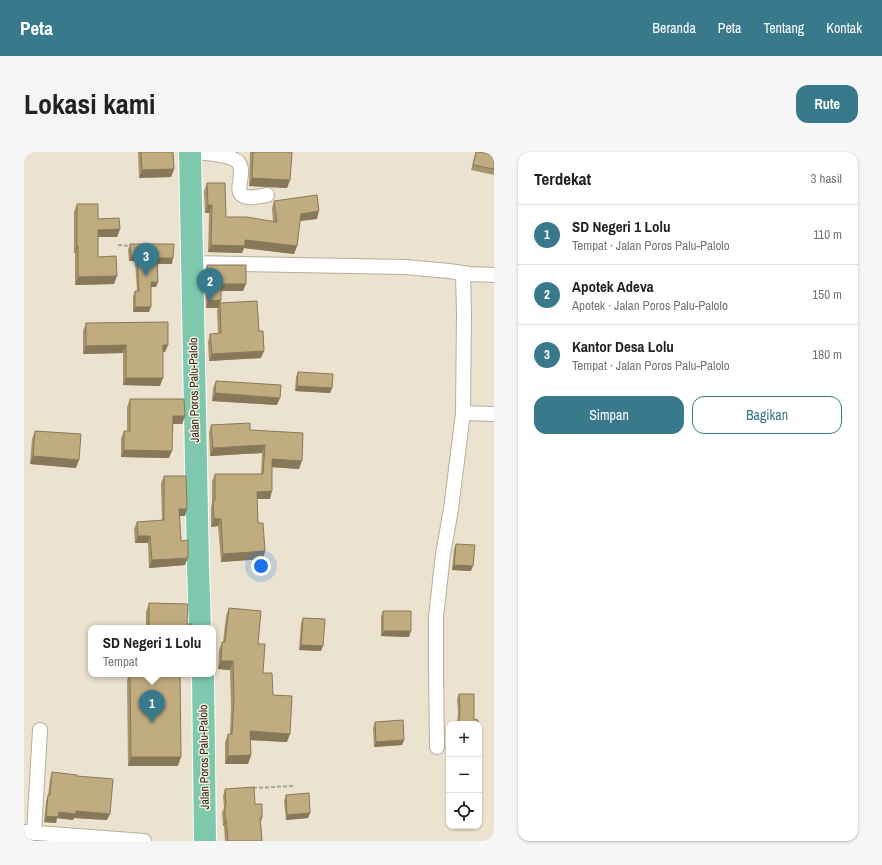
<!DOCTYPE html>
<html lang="id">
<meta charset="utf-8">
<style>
body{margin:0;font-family:"Archivo Narrow",sans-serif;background:#f6f6f6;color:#222}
.controls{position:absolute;right:12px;bottom:12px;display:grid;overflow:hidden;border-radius:8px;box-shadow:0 1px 3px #0004}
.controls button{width:36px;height:36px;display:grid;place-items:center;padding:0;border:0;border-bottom:1px solid #e0e0e0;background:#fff;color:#222;font:20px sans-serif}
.you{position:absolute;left:237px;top:414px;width:14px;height:14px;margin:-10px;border:3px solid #fff;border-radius:50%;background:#1a73e8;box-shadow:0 0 0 6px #1a73e833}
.badge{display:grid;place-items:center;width:26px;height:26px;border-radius:50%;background:#38798c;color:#fff;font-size:13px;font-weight:700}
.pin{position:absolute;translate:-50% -33px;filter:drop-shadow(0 1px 2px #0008)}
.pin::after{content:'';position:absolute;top:21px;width:14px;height:12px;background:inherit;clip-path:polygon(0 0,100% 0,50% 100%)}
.popup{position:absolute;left:64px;top:473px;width:128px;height:52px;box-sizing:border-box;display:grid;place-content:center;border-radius:8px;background:#fff;filter:drop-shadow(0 1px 3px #0005);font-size:13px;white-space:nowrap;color:#767676}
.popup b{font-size:15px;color:#222}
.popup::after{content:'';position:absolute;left:50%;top:100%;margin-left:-8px;border:8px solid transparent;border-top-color:#fff}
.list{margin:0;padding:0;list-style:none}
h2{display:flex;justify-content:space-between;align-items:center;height:52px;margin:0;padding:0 16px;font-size:17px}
h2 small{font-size:13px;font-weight:400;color:#767676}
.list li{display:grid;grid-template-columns:26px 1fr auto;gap:12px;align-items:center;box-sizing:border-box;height:60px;padding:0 16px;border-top:1px solid #e0e0e0}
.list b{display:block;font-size:15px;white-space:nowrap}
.list p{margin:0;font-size:13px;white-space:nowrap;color:#767676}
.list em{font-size:13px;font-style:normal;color:#767676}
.actions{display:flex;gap:8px;padding:12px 16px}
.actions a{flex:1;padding:9px 0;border:1px solid #38798c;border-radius:12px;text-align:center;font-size:14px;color:#38798c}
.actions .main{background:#38798c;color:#fff}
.icon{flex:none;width:22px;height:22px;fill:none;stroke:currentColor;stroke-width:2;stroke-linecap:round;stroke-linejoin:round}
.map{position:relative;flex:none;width:470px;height:689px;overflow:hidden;border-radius:12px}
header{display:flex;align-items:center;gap:24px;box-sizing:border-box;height:56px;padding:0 20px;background:#38798c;color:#fff}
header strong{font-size:19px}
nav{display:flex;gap:22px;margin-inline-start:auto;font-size:14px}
.intro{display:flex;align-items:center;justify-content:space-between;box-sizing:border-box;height:96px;padding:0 24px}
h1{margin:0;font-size:28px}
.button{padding:10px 18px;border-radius:12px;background:#38798c;color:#fff;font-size:14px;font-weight:700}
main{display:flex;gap:24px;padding:0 24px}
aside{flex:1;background:#fff;border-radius:12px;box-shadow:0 1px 3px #0004}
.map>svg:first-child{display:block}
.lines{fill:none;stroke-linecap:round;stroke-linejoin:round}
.street-casing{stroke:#b7ae9c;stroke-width:16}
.primary-casing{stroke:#fff;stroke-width:24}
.path{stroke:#aca596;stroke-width:2;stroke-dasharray:4 2;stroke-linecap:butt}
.street{stroke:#fff;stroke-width:14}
.primary{stroke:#7ec9ad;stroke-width:22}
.wall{fill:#a6946d}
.shaded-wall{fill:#877859}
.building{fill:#c1ac7f;stroke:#877859}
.labels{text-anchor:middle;stroke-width:3;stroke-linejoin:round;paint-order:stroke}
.street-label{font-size:12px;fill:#2a2720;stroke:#f9efdc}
</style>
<header>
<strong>Peta</strong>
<nav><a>Beranda</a><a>Peta</a><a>Tentang</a><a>Kontak</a></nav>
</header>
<div class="intro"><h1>Lokasi kami</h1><a class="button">Rute</a></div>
<main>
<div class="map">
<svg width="470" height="689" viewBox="0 0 470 689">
<rect width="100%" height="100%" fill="#ebe2cf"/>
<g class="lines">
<defs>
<path id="street" d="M171 0C180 1 208 3 214 10 226 24 196 54 243 43
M167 111 381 115 425 119 445 122 470 123
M439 261 470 262
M413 595 412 515V465L419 402 427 357 439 261 440 160 439 121
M0 680 120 689
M10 681 16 578"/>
<path id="primary" d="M166 0 174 415 176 476
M179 522 181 689"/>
</defs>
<!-- street casing -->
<use href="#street" class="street-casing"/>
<!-- primary casing -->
<use href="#primary" class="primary-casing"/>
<!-- path -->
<path class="path" d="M94 93 108 94
M229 636 269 634"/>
<!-- street -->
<use href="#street" class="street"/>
<!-- primary -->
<use href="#primary" class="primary"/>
</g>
<!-- wall -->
<path class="wall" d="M114 0H149L150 17 147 25 115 26Z
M226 0H268L266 28 263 36 225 34Z
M452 0 470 3V23L447 18Z
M183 31 202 65 249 69 248 56 250 49 293 67 276 69 273 94 270 102 220 96 218 101 184 100 185 61H181L180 39Z
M53 52 74 67 96 77 93 85H74V105L90 132 51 133V101H50V60Z
M106 92 148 112H133L134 130 132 135H127L125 160H109V144L111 139H113L111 109H105L104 98Z
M183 113 219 139H197V148L196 151 235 179 237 206 185 209 184 190 186 182H194L193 158 194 156H182L181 120Z
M62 171 144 193 141 200H139L136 234 99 233V201L59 202V179Z
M274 220 308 236 306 241 271 239 272 225Z
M192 229 253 253 188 249 189 236Z
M106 247 161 264 158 272H149L145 306 97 305V287L100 279H103V255Z
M187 273 226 278 275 317 248 315 246 347H233L234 371 241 399 239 407 197 410 194 374 187 375V356L188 351V329L191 322H237L238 301 186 304 185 281Z
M11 279 52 316 6 312 8 287Z
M140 324 163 357 161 364H155L157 389 161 413 125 416 124 391H111L110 377 113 370 138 369 137 331Z
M432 392 447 419 428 418 430 397Z
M125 451 163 472 167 476H122V460Z
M205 456 234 492 239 521 249 543 263 590 227 588V603L224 612H201V590L204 582H206L207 555 206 518 194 517 195 498 198 490H199L202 464Z
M359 459 385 485 357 484V464Z
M279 466 297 499 275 498 277 471Z
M105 522H156L154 614H104L103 528Z
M435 542 450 567 454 572H433L434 561 433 547Z
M351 570 380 588 378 593 350 595 349 576Z
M28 620 53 624 83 668 50 666 49 668 33 666 32 671 20 670 22 649 24 644 26 627Z
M201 637 231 652 238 666 237 671 238 689H201L200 674H199L198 660 200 656 199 644Z
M262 643 286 661 284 666 262 668 260 649Z"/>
<!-- shaded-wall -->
<path class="shaded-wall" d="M150 17 147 25 115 26 118 18Z
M228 26 266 28 263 36 225 34Z
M184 53H188L185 61H181Z
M295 59 293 67 274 69 277 62Z
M96 77 93 85H71L74 78Z
M221 88 273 94 270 102 220 96 218 101 184 100 187 93Z
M53 94H54L51 101H50Z
M113 103 111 109H105L107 104Z
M133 106H149L148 112H131Z
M93 124 90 132 51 133 54 125Z
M127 130H134L132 135H125Z
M197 132H222L219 139H194Z
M197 148 194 156H182L184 149Z
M111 155H127L125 160H109Z
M102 193 99 201 59 202 62 194Z
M139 193H144L141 200H137Z
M240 199 237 206 185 209 188 202Z
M102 226H139L136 234 99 233Z
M273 234 308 236 306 241 271 239Z
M191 241 256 246 253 253 188 249Z
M149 264H161L158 272H146Z
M241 293 238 301 186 304 189 296Z
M100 298 148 299 145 306 97 305Z
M9 304 55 308 52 316 6 312Z
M248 307 278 309 275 317 245 315Z
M248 339 246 347H230L233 340Z
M155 357H163L161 364H152Z
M190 367H197L194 374 187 375Z
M114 384H126L124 391H111Z
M241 399 239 407 197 410 199 402Z
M164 406 161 413 125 416 128 408Z
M430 413 449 414 447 419 428 418Z
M359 479H387L385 485 357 484Z
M277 493 299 494 297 499 275 498Z
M197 509H209L206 518 194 517Z
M226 579 266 582 263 590 223 588Z
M380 588 378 593 350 595 352 590Z
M227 603 224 612H201L204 604Z
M107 605H157L154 614H104Z
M52 659 86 662 83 668 50 666 49 668 33 666 32 671 20 670 22 664 35 660Z
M286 661 284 666 262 668 263 663Z
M201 667H202L200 674H199Z"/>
<!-- building -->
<path class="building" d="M117 0H149L150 17 118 18Z
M229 0H268L266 28 228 26Z
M452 0H455L470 3V17L449 13Z
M183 31H201L202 65H222L253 70 250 49 293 43 295 59 277 62 273 94 221 88V94L187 93 188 53H184Z
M53 52H74V67L95 66 96 77 74 78V105L92 104 93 124 54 125V94H53Z
M106 92H150L149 106H133L134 130H127V155H111V139H115L113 103 107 104Z
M183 113H222V132H197V148L184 149Z
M233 149 235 179H239L240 199 188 202 186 182 197 181 196 151Z
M144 170V193H139V226H102V193L62 194V171Z
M274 220 309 222 308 236 273 234Z
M192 229 257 233 256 246 191 241Z
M106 247H160L161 264H149L148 299 100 298V279H106Z
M226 271V278L279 281 278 309 248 307V339L233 340 234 371H239L241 399 199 402 197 367H190L189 348H191V322H239L241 293 189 296 187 273Z
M11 279 57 282 55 308 9 304Z
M140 324H162L163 357H155L157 389 164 388V406L128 408 126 384H114L113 370 140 368Z
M432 392 451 393 449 414 430 413Z
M125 451 164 452 163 472H168L167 476H125Z
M205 456 237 459 234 492H241L239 521H248L249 543 268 544 266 582 226 579 227 603 204 604V582H208L210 547 209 509H197L198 490H201Z
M359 459H387V479H359Z
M279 466 301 467 299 494 277 493Z
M106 522H156L157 605H107Z
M435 542H450V567L454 568V572H435L436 556Z
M379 568 380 588 352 590 351 570Z
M28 620 53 623V624L89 627 86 662 52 659V662L35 660 34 665 22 664 24 643H26Z
M230 635 231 652H238V666H236L238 689H204L202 667H201V653H202L201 637Z
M285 641 286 661 263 663 262 643Z"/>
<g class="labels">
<!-- street labels -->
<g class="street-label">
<text transform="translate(170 238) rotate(-91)" y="4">Jalan Poros Palu-Palolo</text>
<text transform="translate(180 605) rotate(-91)" y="4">Jalan Poros Palu-Palolo</text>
</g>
</g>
</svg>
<div class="controls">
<button>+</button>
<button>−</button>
<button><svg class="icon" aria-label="locate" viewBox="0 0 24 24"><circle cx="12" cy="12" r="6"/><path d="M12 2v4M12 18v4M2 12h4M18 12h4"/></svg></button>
</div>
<div class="you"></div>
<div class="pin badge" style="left:128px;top:571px">1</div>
<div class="popup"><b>SD Negeri 1 Lolu</b>Tempat</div>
<div class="pin badge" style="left:186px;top:149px">2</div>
<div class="pin badge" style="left:122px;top:124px">3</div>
</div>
<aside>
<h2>Terdekat<small>3 hasil</small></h2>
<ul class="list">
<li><span class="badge">1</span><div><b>SD Negeri 1 Lolu</b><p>Tempat · Jalan Poros Palu-Palolo</p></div><em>110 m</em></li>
<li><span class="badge">2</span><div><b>Apotek Adeva</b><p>Apotek · Jalan Poros Palu-Palolo</p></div><em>150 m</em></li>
<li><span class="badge">3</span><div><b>Kantor Desa Lolu</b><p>Tempat · Jalan Poros Palu-Palolo</p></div><em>180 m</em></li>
</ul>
<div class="actions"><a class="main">Simpan</a><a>Bagikan</a></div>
</aside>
</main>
